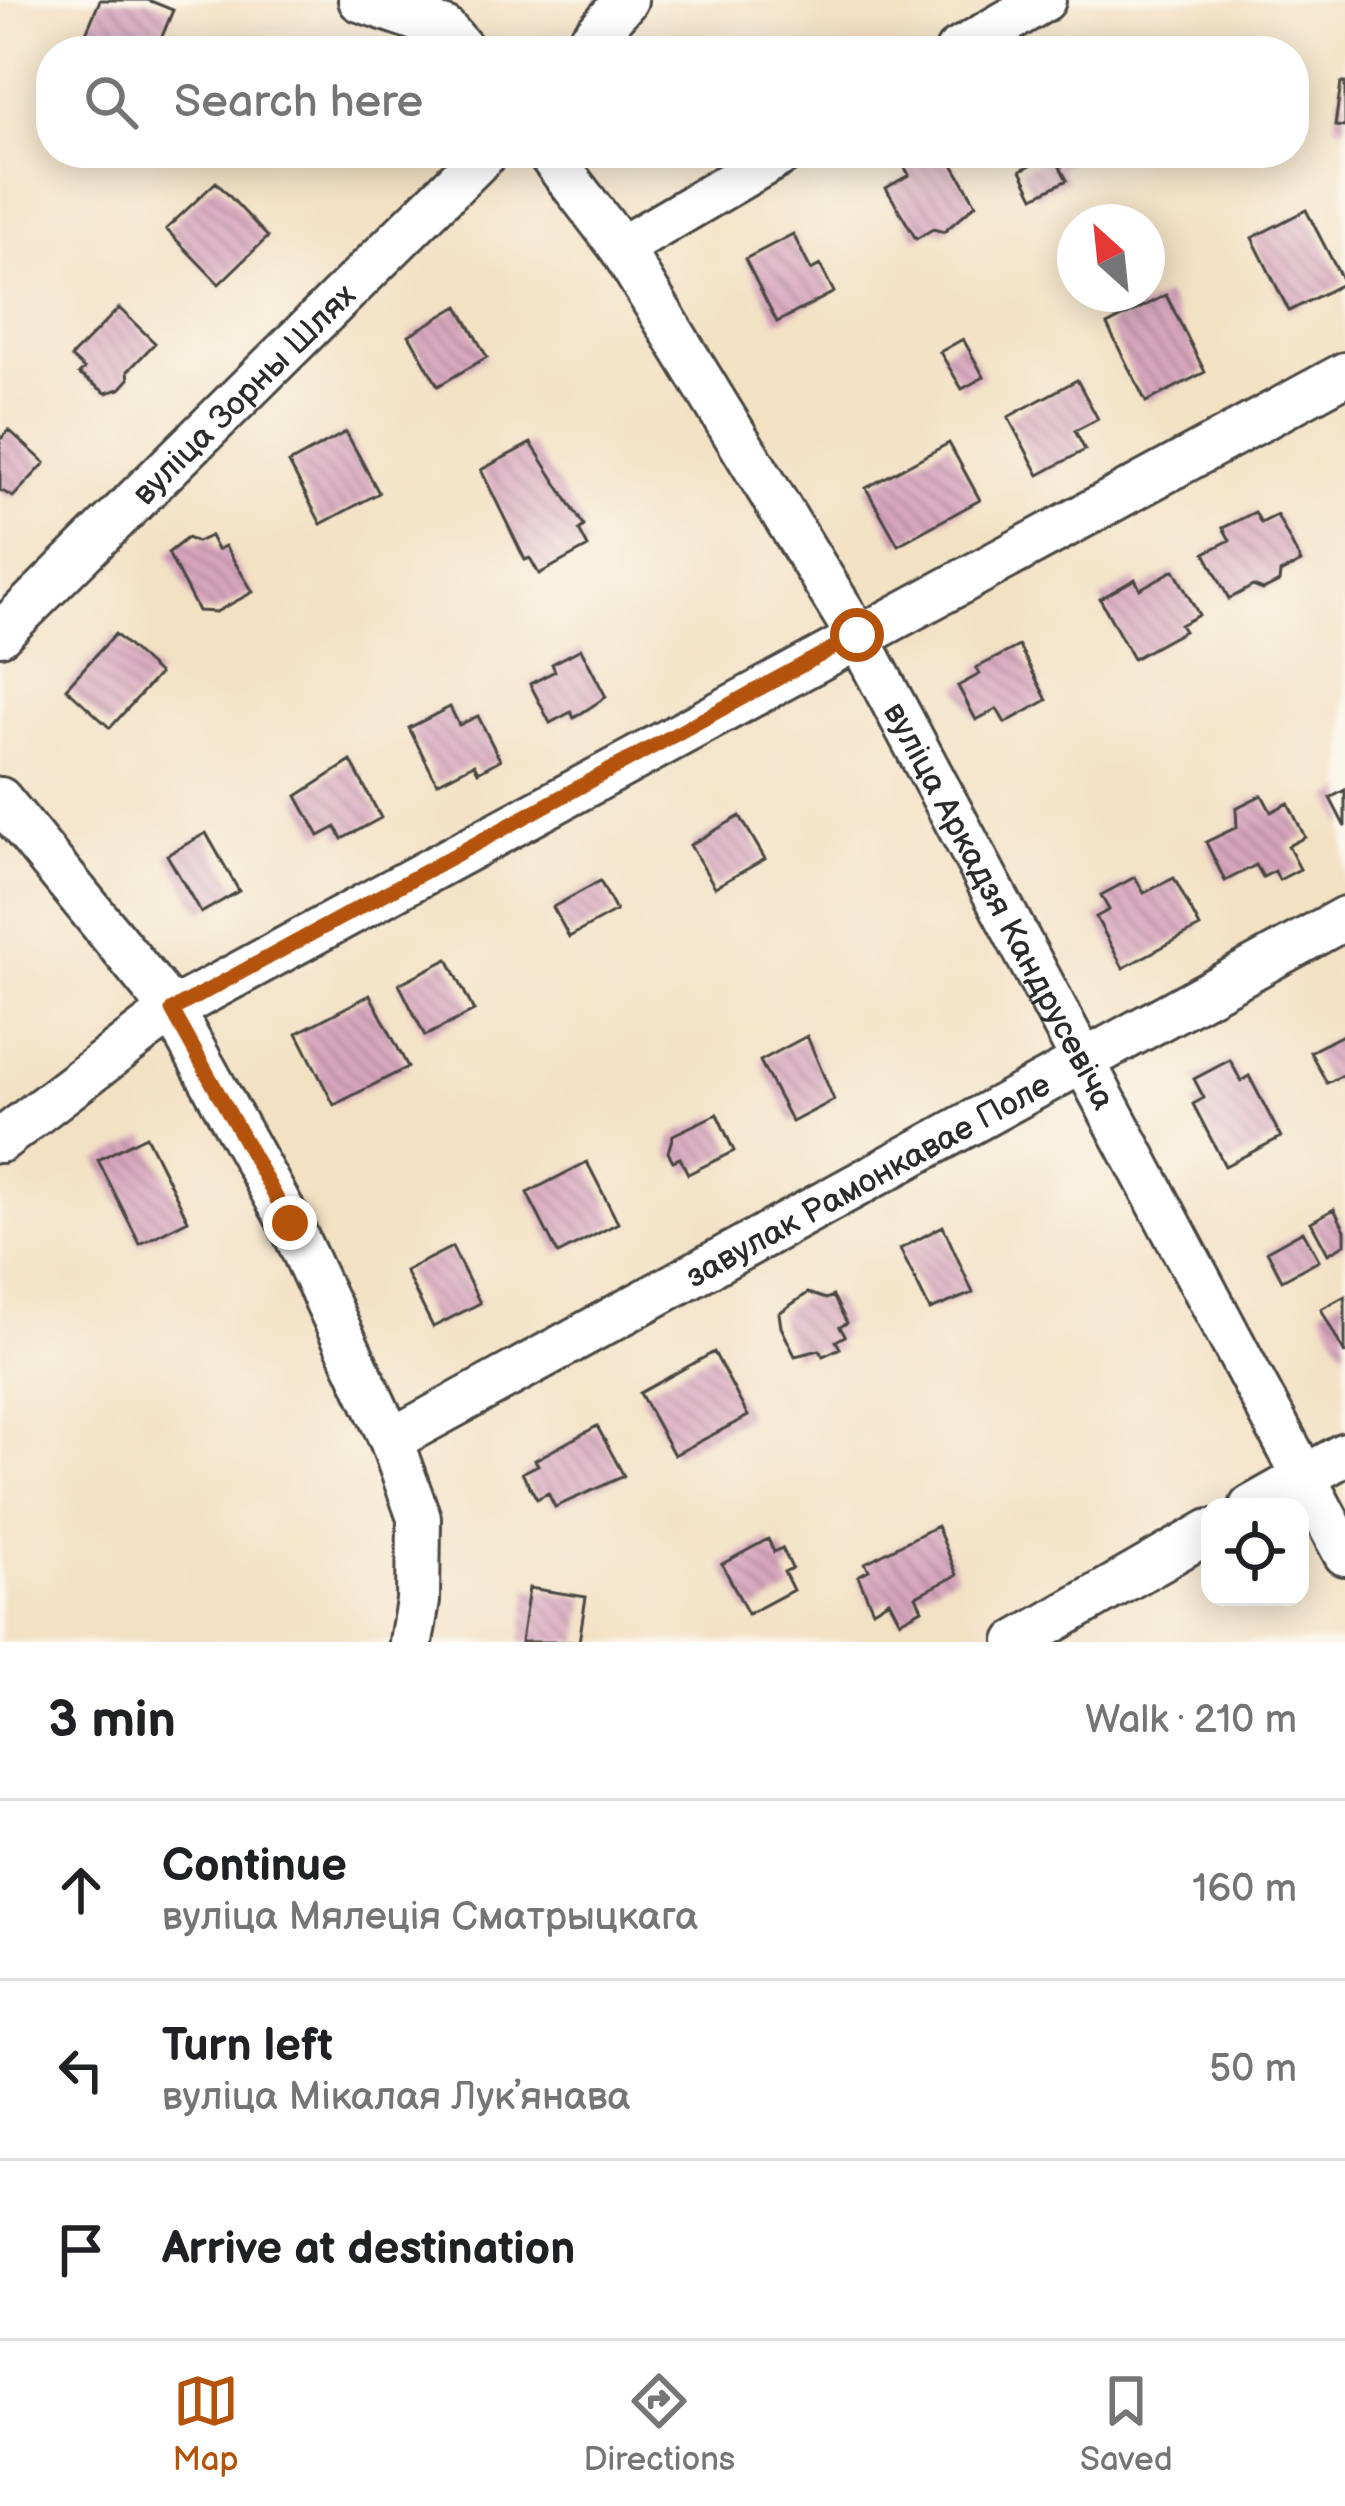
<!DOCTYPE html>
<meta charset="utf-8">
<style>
body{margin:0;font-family:"Balsamiq Sans",sans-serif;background:#f2f2f2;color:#202124}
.controls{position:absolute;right:36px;bottom:36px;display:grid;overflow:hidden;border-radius:24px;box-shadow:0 6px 30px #0003}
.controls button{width:108px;height:108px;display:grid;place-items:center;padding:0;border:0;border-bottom:3px solid #e0e0e0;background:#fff;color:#202124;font:60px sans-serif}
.compass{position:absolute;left:1057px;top:204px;width:108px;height:108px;border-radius:50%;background:#fff;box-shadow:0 6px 30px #0003;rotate:333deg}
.stop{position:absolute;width:36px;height:36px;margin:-27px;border:9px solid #b45309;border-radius:50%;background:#fff}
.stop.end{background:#b45309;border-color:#fff;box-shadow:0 3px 12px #0008}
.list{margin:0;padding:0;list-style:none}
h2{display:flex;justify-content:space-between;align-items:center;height:156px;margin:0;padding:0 48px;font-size:51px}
h2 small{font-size:39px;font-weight:400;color:#757577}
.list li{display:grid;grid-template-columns:78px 1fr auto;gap:36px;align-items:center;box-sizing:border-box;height:180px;padding:0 48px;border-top:3px solid #e0e0e0}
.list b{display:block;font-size:45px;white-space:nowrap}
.list p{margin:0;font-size:39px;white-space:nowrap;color:#757577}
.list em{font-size:39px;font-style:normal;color:#757577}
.icon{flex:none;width:66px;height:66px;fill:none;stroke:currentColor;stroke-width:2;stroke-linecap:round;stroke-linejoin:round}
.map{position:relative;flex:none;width:1345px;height:1642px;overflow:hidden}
.search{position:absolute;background:#fff;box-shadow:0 6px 30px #0003;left:36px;right:36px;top:36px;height:132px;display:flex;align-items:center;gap:30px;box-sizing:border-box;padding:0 42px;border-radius:48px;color:#757577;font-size:45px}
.sheet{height:696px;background:#fff}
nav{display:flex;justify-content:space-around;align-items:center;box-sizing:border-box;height:168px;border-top:3px solid #e0e0e0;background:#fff;font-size:33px;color:#757577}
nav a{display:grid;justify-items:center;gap:6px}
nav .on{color:#b45309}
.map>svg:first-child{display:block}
.building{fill:url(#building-back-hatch)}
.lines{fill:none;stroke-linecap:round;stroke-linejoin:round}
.minor-casing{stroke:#494642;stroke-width:48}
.minor{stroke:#fff;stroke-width:42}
.route{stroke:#b45309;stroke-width:15}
.labels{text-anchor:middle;stroke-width:9;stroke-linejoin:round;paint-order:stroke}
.street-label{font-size:33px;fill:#2b2b2b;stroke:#fbf7ec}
</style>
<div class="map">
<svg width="1345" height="1642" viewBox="0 0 1345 1642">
<defs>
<pattern id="building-back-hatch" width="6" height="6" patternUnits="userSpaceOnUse" patternTransform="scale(3)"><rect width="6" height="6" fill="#d7a6bd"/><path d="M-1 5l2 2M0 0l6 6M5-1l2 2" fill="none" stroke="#af879a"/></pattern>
</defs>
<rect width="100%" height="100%" fill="#fbf7ec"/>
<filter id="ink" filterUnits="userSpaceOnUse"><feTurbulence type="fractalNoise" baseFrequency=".00833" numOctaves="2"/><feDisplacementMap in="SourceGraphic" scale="24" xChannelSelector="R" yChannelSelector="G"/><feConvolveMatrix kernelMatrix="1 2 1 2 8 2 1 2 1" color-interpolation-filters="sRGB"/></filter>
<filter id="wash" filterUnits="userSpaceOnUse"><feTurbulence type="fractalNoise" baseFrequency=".004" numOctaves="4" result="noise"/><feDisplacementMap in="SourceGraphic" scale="48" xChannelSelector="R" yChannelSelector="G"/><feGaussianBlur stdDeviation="2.7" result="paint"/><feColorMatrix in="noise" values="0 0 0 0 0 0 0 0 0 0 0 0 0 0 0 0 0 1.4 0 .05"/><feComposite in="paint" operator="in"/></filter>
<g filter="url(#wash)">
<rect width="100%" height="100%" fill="#f3e1c4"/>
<g id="blocks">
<!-- building -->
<path class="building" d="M100 0H148L173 10 156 51H116L84 38Z
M1341 83H1345V127L1335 126Z
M919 153H926L932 163 947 154 976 204 944 232 933 229 916 239 886 188 909 175 902 162Z
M1035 153H1087L1060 167 1067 180 1034 197 1021 170 1039 161Z
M216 182 268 237 219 284 166 229Z
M1306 210 1344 283 1289 311 1252 238Z
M793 234 811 270 820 265 834 292 777 322 745 259Z
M1166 295 1205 372 1146 402 1107 325Z
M458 306 487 357 438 386 409 335Z
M119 308 155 343 128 371 129 379 120 389 106 393 79 374 84 369 71 357Z
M963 339 984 377 962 389 940 352Z
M1077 380 1098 419 1075 431 1085 450 1039 475 1008 417Z
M9 430 45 463 13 497 0 490V440Z
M346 432 379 493 321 524 289 463Z
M531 443 584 526 579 530 588 547 539 574 530 558 525 560 481 470Z
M949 443 980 500 898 545 866 488Z
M1255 512 1261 523 1277 515 1301 562 1280 573 1279 582 1263 590 1253 586 1229 599 1205 553 1230 540 1223 528Z
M210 536 217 550 225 546 253 592 216 612 198 611 168 553 187 538 197 542Z
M1174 570 1199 615 1180 625 1184 631 1133 659 1100 599 1135 579 1140 589Z
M115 634 159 674 110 728 66 688Z
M1019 646 1047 700 1005 723 997 709 976 720 958 686 980 674 976 668Z
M581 649 606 697 574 718 571 712 550 723 530 684 555 671 552 664Z
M450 707 459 725 478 716 500 760 478 772 474 764 437 783 409 728Z
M351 761 381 818 342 839 336 827 319 836 297 796Z
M1345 790V827L1330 798Z
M1262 795 1271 812 1288 803 1305 837 1288 846 1300 869 1279 880 1275 871 1263 877 1256 865 1225 881 1206 842 1237 827 1236 808Z
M740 816 765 859 715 887 690 845Z
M206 833 239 891 201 913 167 855Z
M1135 877 1144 893 1174 878 1200 927 1123 968 1096 917 1109 910 1101 895Z
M600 881 616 911 569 937 553 907Z
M448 959 474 1011 425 1036 399 984Z
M370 995 408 1067 334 1105 297 1033Z
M1345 1034V1074L1327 1083 1310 1052Z
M807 1036 834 1100 792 1122 760 1061Z
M1230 1060 1241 1081 1249 1076 1281 1137 1225 1166 1193 1104 1204 1098 1194 1079Z
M717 1114 734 1151 688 1174 680 1158 673 1161 668 1152 673 1135Z
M146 1136 188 1220 140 1244 98 1160Z
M587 1162 618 1223 558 1254 527 1193Z
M1334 1209 1345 1230V1244L1328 1254 1311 1222Z
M943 1226 973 1293 930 1310 900 1249Z
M1303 1231 1319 1260 1282 1280 1267 1251Z
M452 1247 480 1303 433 1327 405 1271Z
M808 1293 826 1299 833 1296 847 1323 840 1327 845 1336 836 1341 840 1348 823 1356 820 1350 795 1356 781 1327 779 1313Z
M1345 1296V1354L1321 1309Z
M714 1352 748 1416 674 1455 640 1393Z
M597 1426 624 1476 555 1507 548 1493 537 1499 522 1473 538 1465 535 1460Z
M937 1526 957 1575 916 1596 922 1609 900 1621 889 1600 873 1610 858 1576 869 1570 865 1563Z
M768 1539 774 1552 782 1548 792 1568 784 1572 793 1590 748 1614 722 1564Z
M529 1588 586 1597 579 1642H521Z"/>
</g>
</g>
<g filter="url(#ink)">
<use href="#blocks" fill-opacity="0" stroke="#494642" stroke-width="3"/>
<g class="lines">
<defs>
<g id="minor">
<path d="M360 0 445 29 464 51"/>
<path d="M581 51 626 0"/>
<path d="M957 51 1044 0"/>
<path id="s1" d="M548 153 621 248 857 635 1345 1554"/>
<path d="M621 248 783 153"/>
<path id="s2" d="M0 634 486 153"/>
<path d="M0 799 172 1010 290 1223 391 1440 419 1518 418 1601 411 1642"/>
<path d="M0 1141 172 1010 1345 374"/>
<path id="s3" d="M391 1440 1345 918"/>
<path d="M1251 1507 1345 1454"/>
<path d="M1017 1642 1210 1531"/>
</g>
</defs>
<!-- minor casing -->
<use href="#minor" class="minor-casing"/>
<!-- minor -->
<use href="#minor" class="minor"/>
</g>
</g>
<g class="lines" filter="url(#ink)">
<!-- route -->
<path class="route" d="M290 1223 172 1010 857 635"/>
</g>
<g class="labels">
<!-- street labels -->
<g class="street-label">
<text dy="12" stroke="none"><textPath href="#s2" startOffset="342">вуліца Зорны Шлях</textPath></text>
<text dy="12" stroke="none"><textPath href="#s1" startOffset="879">вуліца Аркадзя Кандрусевіча</textPath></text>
<text dy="12" stroke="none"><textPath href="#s3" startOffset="543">завулак Рамонкавае Поле</textPath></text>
</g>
</g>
</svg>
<div class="controls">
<button><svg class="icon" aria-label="locate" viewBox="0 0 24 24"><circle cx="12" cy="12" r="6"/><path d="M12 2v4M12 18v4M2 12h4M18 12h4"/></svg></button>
</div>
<svg class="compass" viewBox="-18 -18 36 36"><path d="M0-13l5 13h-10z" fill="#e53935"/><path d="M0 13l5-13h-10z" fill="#757577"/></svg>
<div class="stop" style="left:857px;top:635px"></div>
<div class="stop end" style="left:290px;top:1223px"></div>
<div class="search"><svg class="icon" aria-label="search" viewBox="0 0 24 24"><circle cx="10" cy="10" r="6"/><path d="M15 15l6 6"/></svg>Search here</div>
</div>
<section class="sheet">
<h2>3 min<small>Walk · 210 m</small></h2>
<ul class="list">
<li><svg class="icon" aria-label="ahead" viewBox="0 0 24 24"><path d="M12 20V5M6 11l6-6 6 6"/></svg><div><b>Continue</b><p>вуліца Мялеція Сматрыцкага</p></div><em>160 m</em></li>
<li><svg class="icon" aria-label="left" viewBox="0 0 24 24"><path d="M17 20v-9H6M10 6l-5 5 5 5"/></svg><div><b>Turn left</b><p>вуліца Мікалая Лукʼянава</p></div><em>50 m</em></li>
<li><svg class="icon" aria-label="arrive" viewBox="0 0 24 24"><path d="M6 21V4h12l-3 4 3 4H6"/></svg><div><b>Arrive at destination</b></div></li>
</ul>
</section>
<nav>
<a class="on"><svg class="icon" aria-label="map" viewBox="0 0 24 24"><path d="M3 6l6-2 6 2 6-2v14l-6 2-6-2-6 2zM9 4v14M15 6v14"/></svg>Map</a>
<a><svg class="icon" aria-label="directions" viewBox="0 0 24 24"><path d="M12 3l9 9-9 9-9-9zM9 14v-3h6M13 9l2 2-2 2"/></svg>Directions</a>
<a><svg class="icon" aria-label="saved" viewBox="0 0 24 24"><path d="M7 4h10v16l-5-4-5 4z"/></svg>Saved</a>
</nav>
